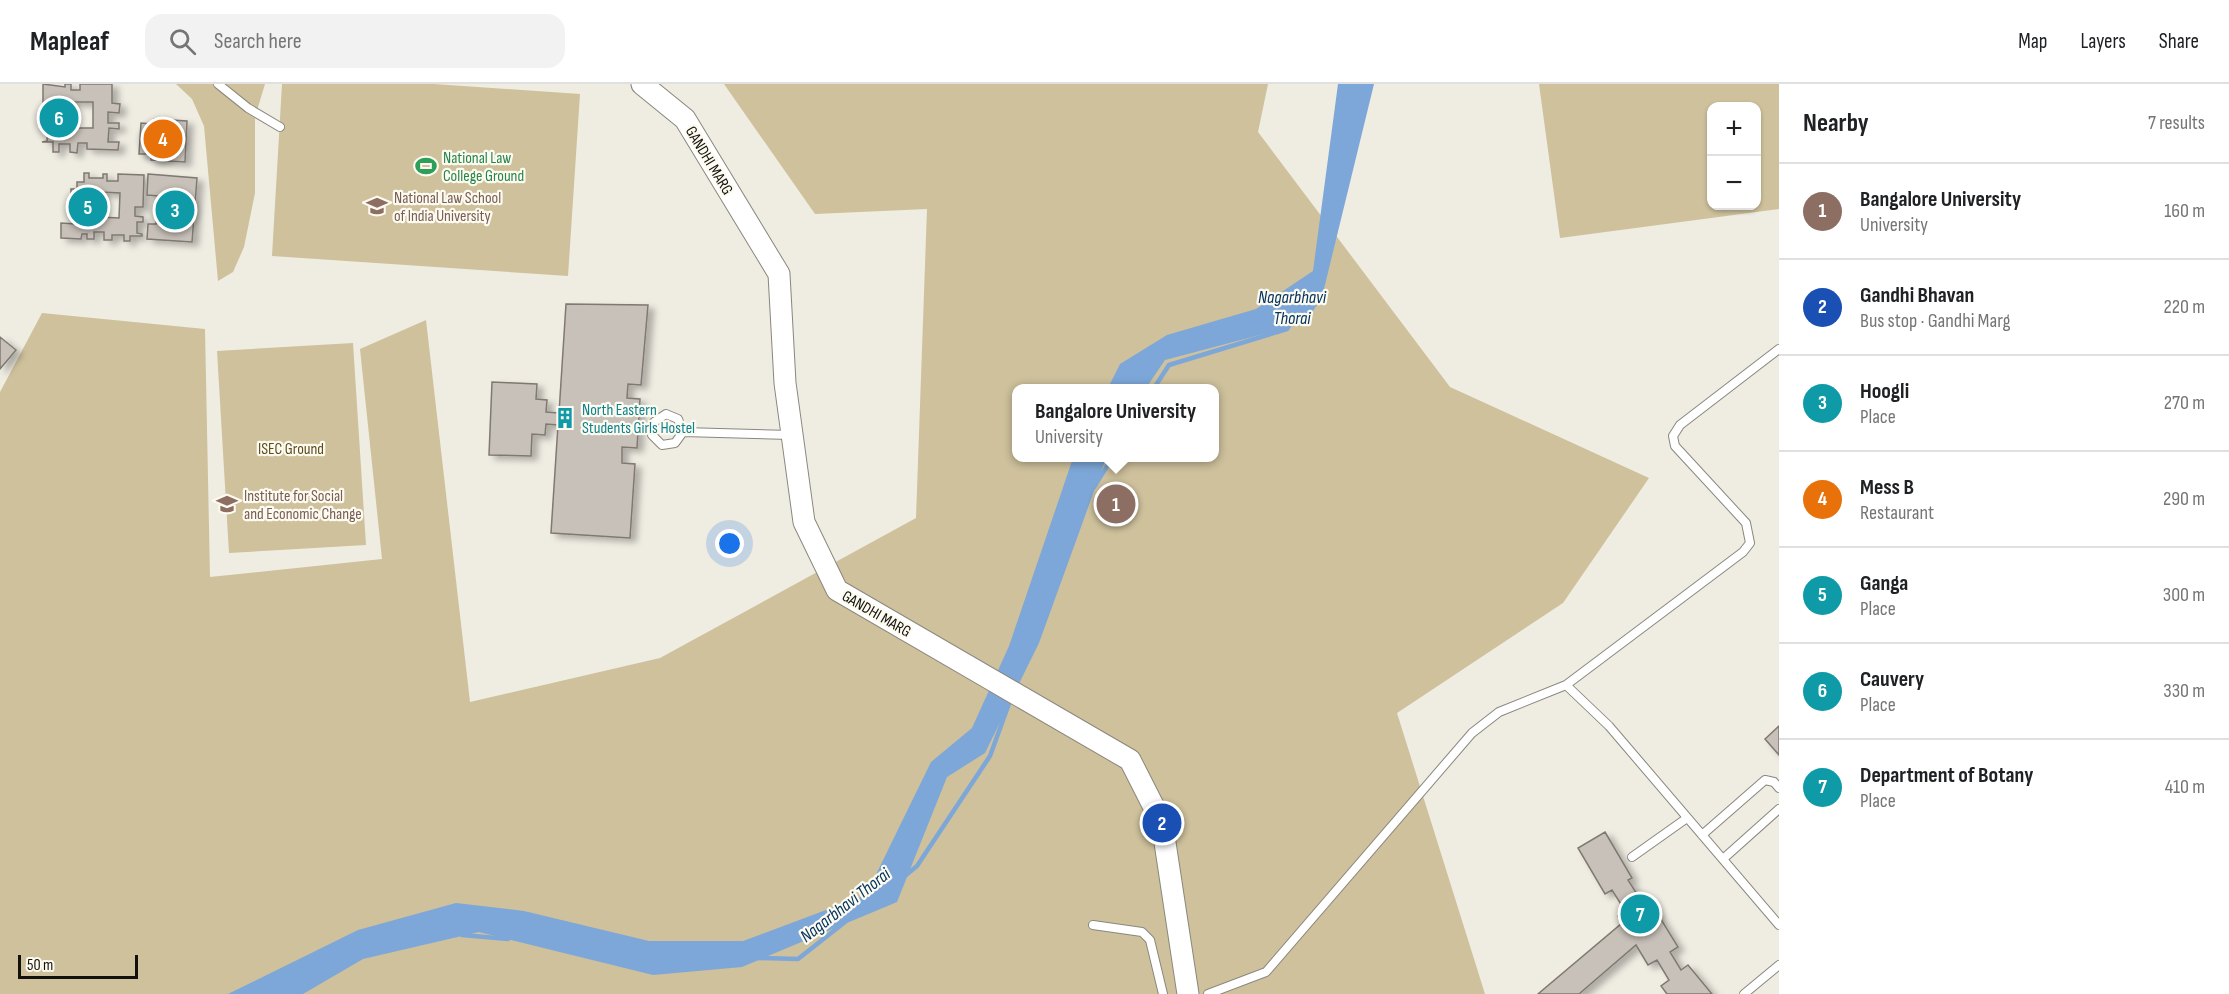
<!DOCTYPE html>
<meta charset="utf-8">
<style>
body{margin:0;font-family:"Sofia Sans Condensed",sans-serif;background:#f2f2f2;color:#202124}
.controls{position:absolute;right:18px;top:18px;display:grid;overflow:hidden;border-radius:12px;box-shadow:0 2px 4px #0004}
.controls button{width:54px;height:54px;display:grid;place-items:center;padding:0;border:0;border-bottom:2px solid #e0e0e0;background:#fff;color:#202124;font:30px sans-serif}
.scale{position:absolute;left:18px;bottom:15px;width:120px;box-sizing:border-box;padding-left:6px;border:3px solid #12110d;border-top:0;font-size:16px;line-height:21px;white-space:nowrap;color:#12110d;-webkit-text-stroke:4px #fdfaf0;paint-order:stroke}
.you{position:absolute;left:730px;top:460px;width:21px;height:21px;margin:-15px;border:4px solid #fff;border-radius:50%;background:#1a73e8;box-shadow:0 0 0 9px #1a73e833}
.badge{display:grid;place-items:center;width:39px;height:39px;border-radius:50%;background:#db2777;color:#fff;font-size:20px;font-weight:700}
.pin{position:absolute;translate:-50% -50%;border:3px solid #fff;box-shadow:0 2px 6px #0006}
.popup{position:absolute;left:1012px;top:300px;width:207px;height:78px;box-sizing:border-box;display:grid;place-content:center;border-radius:12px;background:#fff;filter:drop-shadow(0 2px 4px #0005);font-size:20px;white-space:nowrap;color:#757577}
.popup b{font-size:22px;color:#202124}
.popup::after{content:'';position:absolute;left:50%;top:100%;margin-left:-12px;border:12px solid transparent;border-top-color:#fff}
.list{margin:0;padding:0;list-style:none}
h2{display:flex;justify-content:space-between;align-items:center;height:78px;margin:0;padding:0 24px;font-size:26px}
h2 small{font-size:20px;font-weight:400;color:#757577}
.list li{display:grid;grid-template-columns:39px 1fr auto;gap:18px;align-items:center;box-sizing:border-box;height:96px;padding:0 24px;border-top:2px solid #e0e0e0}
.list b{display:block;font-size:22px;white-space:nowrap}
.list p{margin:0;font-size:20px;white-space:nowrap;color:#757577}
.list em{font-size:20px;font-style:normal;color:#757577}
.icon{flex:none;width:33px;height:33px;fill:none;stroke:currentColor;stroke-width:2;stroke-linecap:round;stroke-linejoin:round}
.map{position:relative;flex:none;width:1779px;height:910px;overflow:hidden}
header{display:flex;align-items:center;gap:36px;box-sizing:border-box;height:84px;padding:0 30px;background:#fff;border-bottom:2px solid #e0e0e0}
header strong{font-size:28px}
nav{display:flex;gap:33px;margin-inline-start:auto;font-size:21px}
.search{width:420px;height:54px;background:#f2f2f2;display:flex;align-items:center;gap:15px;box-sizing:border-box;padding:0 21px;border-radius:18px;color:#757577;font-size:22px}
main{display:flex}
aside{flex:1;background:#fff}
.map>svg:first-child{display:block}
.green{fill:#cec19c;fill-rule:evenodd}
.water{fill:#7da7d8}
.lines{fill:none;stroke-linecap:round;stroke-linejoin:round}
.stream{stroke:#7da7d8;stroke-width:4.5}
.building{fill:#c8c1b9;stroke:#7f7971;stroke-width:1.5;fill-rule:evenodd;filter:url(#shadow)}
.service-casing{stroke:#8a877e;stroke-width:10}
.secondary-casing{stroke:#8a877e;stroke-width:23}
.service{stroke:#fff;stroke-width:8}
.secondary{stroke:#fff;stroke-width:21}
.labels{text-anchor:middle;stroke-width:4.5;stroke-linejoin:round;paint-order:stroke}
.leisure-label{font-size:16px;fill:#27864d;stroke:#fdfaf0;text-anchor:start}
.street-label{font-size:16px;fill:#12110d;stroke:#fdfaf0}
.education-label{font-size:16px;fill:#785e54;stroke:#fdfaf0;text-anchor:start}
.culture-label{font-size:16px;fill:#0d838f;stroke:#fdfaf0;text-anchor:start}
.park-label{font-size:16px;fill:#5c4d1d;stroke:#fdfaf0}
.water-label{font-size:18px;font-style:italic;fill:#053461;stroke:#fdfaf0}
</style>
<header>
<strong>Mapleaf</strong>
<div class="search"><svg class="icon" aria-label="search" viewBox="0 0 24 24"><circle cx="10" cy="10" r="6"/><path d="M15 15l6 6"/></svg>Search here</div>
<nav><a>Map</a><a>Layers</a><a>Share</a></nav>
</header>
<main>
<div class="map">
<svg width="1779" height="910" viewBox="0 0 1779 910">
<defs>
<filter id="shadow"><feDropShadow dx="6" dy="4" stdDeviation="3" flood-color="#0004"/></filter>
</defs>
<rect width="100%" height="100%" fill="#efece2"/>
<!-- green -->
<path class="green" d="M176 0H265L255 33V109L244 163 233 188 218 197 204 42 192 15Z
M282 0H434L580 10 568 192 272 172Z
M724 0H1268L1258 48 1450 303 1649 394 1563 519 1397 629 1485 910H0V308L42 229 205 245 210 493 382 475 360 265 426 236 470 618 660 574 916 434 927 125 815 130ZM1017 304H1215V374H1017Z
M1539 0H1779V125L1560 154ZM1756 22V122H1712V22Z
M353 259 366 461 229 469 217 267Z"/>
<!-- water -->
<path class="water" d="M1338 0H1374L1322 213 1305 239 1165 276 1146 304H1108L1120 280 1167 251 1256 225 1313 187Z
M1073 374H1106L1039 559 985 669 947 693 897 818 742 883 653 891 479 848 363 875 303 910H228L358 846 456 819 524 827 649 857H743L866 811 931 678 972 644 1009 562Z"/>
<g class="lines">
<!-- stream -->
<path class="stream" d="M1154 304 1169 281 1287 245 1291 239
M1094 403 1112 374
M906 791 917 782 990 672 1011 614
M462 851 508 855
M758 874 798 875 845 838"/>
</g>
<!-- building -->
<path class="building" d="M43 0 65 3V0H71V6H80V0H112V19L120 20 119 29 108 28V39H119V45L109 44 108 58H119L118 66 87 65V59H78L77 69 70 68V60H59V68H53V58H42L47 57 48 41H50V28H43ZM68 18H93V44H67Z
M154 35 187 37 185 78 151 76V70H139L141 39 153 40Z
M84 89H89V94H103V90H107V97H118V90L144 91 143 123H135V132L143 133V138H137V149L142 150V152H130V157H124V151H112V156H104V148H94V155H87V150H82L81 155 61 154V139L76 140 77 132H71V126H77V114H71V105H77V98H84ZM100 108 120 109 119 134 99 133Z
M148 90 197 94 192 158 147 155 148 140H156L158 112 147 111Z
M566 220 648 221 641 301 628 300 627 314 640 315 637 364 622 363V379L635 380 630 454 551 449 558 341 546 340 545 351 532 350 531 372 489 371 492 298 537 300 536 315 547 316 546 328 559 329Z
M0 253 16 266 0 285Z
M1779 642V671L1765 655Z
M1605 748 1632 794 1628 796 1642 818 1648 814 1678 863 1670 868 1681 886 1688 881 1712 910H1667L1661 902 1669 896 1657 876 1648 881 1636 861 1579 910H1538L1622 839 1618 832 1626 828 1612 806 1605 810 1578 764Z"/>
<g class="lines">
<defs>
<path id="service" d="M218 0 248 24 280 43
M666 330 678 335 683 348 675 359 662 361 652 351 654 338Z
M683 348 791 351
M1566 601 1743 468 1750 459 1746 439 1675 362 1673 352 1680 341 1779 265
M1702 751 1765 696 1774 698 1779 704
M1632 773 1687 734
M1723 775 1779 725
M1093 841 1142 848 1150 856 1163 910
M1208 910 1266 888 1472 649 1499 628 1566 601 1609 642 1779 841
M1744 910 1779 881"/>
<path id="secondary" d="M642 0 685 35 779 190 785 299 804 438 837 506 1130 676 1162 739 1188 910"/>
</defs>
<!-- service casing -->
<use href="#service" class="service-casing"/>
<!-- secondary casing -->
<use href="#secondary" class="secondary-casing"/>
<!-- service -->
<use href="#service" class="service"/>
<!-- secondary -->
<use href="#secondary" class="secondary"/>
</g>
<!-- icons -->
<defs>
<symbol id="stadium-bare" viewBox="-9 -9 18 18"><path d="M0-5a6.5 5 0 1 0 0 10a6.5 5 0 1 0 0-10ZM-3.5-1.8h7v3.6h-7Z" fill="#2e9e5b" stroke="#fdfaf0" stroke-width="2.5" paint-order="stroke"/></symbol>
<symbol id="university-bare" viewBox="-9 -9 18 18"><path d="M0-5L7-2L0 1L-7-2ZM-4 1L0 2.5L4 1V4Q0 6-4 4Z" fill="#8d6e63" stroke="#fdfaf0" stroke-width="2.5" paint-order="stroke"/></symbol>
<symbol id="building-bare" viewBox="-9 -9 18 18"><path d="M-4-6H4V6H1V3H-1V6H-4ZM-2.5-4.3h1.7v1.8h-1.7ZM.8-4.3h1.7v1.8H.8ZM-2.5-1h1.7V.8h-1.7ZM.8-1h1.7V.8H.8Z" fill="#0f9aa8" stroke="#fdfaf0" stroke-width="2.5" paint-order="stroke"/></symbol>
</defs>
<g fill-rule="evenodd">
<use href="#stadium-bare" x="411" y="67" width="30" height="30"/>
<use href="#university-bare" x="362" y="107" width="30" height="30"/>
<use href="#building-bare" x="550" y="319" width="30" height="30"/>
<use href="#university-bare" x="212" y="405" width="30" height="30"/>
</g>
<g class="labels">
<!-- leisure labels -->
<g class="leisure-label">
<text x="443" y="79">National Law<tspan x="443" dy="18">College Ground</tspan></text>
</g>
<!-- street labels -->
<g class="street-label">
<text transform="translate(710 76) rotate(59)" y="6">GANDHI MARG</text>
<text transform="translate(877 529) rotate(30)" y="6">GANDHI MARG</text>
</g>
<!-- education labels -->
<g class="education-label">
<text x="394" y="119">National Law School<tspan x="394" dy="18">of India University</tspan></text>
<text x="244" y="417">Institute for Social<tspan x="244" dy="18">and Economic Change</tspan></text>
</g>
<!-- culture labels -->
<g class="culture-label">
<text x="582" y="331">North Eastern<tspan x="582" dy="18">Students Girls Hostel</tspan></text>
</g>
<!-- park labels -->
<g class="park-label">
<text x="291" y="370">ISEC Ground</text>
</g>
<!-- water labels -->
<g class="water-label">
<text x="1292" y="219">Nagarbhavi<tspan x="1292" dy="21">Thorai</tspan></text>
<text transform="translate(845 821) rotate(-38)" y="6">Nagarbhavi Thorai</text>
</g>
</g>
</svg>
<div class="controls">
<button>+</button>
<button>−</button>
</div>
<div class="scale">50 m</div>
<div class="you"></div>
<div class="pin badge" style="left:1116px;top:420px;background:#8d6e63">1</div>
<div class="popup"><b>Bangalore University</b>University</div>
<div class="pin badge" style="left:1162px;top:739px;background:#1a4fb4">2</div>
<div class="pin badge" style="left:175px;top:126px;background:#0f9aa8">3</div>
<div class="pin badge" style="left:163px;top:55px;background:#e8710a">4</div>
<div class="pin badge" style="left:88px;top:123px;background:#0f9aa8">5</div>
<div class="pin badge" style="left:59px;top:34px;background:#0f9aa8">6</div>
<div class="pin badge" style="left:1640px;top:830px;background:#0f9aa8">7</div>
</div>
<aside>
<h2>Nearby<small>7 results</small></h2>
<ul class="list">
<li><span class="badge" style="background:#8d6e63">1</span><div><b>Bangalore University</b><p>University</p></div><em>160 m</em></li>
<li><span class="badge" style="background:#1a4fb4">2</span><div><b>Gandhi Bhavan</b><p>Bus stop · Gandhi Marg</p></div><em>220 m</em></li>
<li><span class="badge" style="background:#0f9aa8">3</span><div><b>Hoogli</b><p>Place</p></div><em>270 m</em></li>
<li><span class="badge" style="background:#e8710a">4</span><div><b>Mess B</b><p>Restaurant</p></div><em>290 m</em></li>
<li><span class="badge" style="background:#0f9aa8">5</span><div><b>Ganga</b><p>Place</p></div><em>300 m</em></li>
<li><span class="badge" style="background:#0f9aa8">6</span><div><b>Cauvery</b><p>Place</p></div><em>330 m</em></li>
<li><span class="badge" style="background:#0f9aa8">7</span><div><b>Department of Botany</b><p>Place</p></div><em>410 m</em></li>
</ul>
</aside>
</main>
